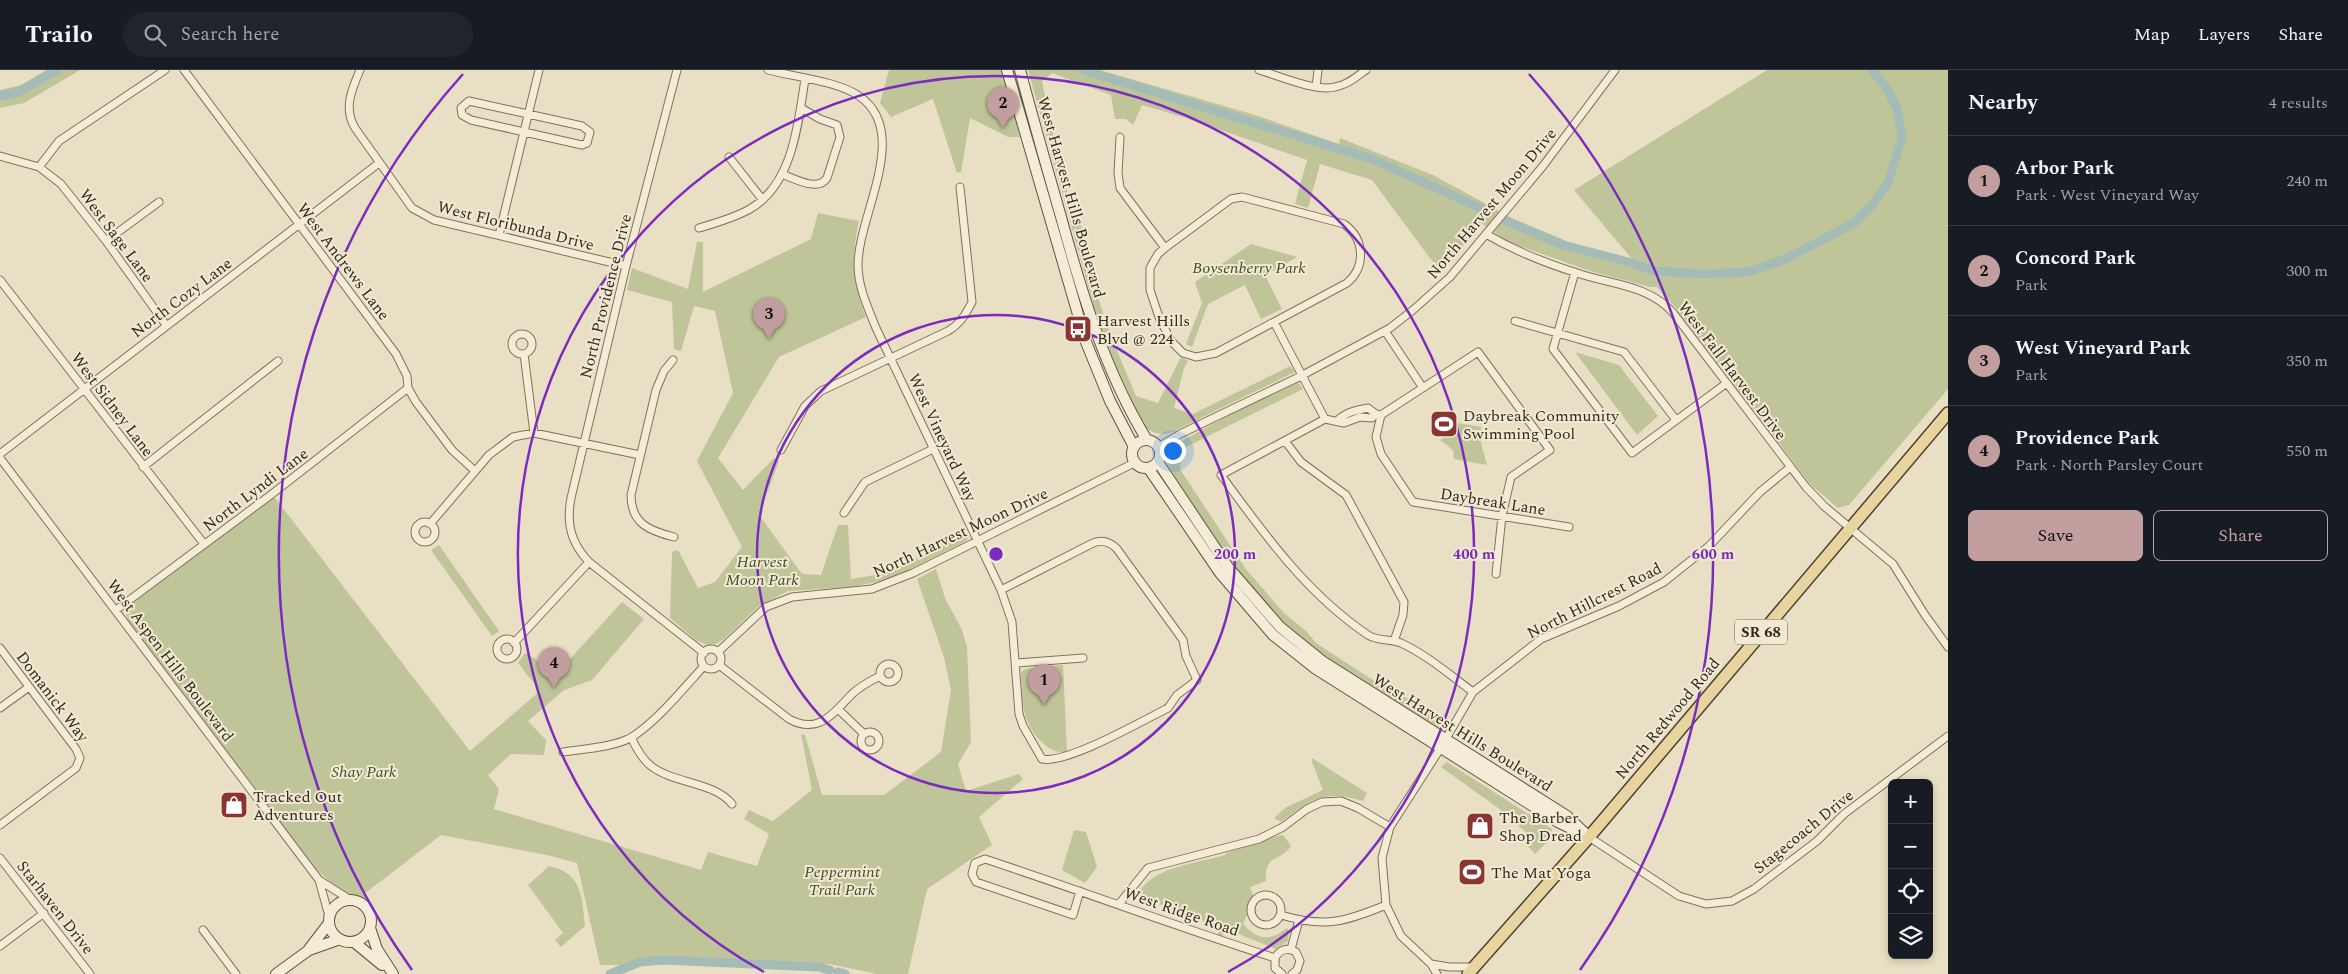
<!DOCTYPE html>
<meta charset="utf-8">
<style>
body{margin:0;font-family:Spectral,serif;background:#20242c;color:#f1f3f6}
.controls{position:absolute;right:15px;bottom:15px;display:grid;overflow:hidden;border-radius:8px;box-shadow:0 2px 8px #0003}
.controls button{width:45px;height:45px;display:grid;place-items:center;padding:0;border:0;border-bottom:1px solid #363941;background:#171b24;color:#f1f3f6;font:25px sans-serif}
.you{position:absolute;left:1172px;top:380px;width:18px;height:18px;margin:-12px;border:4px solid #fff;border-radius:50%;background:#1a73e8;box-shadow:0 0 0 8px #1a73e833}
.badge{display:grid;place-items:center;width:32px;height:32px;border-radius:50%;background:#c29e9e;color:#111;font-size:16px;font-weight:700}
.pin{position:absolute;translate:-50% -41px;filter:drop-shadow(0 1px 2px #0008)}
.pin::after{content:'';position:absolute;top:26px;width:18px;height:15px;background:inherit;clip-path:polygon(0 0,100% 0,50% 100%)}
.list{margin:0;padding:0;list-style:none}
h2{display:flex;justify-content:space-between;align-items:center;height:65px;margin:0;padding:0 20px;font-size:21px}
h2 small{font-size:16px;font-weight:400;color:#9ea1a6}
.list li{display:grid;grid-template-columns:32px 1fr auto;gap:15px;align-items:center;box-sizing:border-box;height:90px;padding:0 20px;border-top:1px solid #363941}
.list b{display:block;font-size:19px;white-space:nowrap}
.list p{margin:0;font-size:16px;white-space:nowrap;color:#9ea1a6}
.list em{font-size:16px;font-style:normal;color:#9ea1a6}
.actions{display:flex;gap:10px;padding:15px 20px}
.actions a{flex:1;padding:11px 0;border:1px solid #c29e9e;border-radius:8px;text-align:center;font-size:18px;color:#c29e9e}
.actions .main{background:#c29e9e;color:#111}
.icon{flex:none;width:28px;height:28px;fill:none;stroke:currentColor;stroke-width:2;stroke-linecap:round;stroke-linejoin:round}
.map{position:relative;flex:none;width:1948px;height:904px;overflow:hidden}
header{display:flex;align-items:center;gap:30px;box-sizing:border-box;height:70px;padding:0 25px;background:#171b24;border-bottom:1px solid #363941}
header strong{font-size:24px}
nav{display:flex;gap:28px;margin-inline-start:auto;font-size:18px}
.search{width:350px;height:45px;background:#20242c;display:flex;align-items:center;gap:12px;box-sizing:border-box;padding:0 18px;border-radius:28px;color:#9ea1a6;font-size:19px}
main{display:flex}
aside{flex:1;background:#171b24}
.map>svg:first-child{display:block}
.green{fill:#bfc599}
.water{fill:#a5bcb6;stroke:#6d8983}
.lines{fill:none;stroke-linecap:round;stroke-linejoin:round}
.canal{stroke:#a5bcb6;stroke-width:9}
.street-casing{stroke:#81715c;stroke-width:9}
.secondary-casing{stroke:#63523f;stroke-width:12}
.primary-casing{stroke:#4f4030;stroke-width:14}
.street{stroke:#f4ecd6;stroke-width:7}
.secondary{stroke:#f4ecd6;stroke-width:10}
.primary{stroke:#e8d49f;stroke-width:11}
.ring{fill:none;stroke:#7b2cbf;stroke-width:2.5}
.labels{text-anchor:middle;stroke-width:4;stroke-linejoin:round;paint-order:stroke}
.shield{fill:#f1e9d2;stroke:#6c6355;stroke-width:1}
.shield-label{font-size:15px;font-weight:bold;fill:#33291f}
.street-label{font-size:16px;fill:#33291f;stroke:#f1e9d2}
.park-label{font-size:16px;font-style:italic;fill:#424d27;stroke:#f1e9d2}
.poi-label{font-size:16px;fill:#33291f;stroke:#f1e9d2;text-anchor:start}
.centre{fill:#7b2cbf;stroke:#f1e9d2;stroke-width:2.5}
.ring-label{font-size:15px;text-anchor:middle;font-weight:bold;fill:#7b2cbf;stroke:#f1e9d2;stroke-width:4;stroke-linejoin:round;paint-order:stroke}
</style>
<header>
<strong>Trailo</strong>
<div class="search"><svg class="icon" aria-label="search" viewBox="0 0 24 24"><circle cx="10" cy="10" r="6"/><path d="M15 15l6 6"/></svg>Search here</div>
<nav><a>Map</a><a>Layers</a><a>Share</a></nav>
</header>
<main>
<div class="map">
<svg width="1948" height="904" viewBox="0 0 1948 904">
<rect width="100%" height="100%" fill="#e9dfc4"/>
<!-- green -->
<path class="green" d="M46 0H80L24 33 0 38V20L22 15Z
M889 0H1003L1020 67H1008L970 48 961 102 957 103 933 29 891 47 880 33Z
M1028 0H1100L1255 45 1339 74 1340 68 1433 105 1514 149 1557 167 1575 175 1632 189 1574 120 1767 0H1948V319L1849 435 1838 438 1811 415 1675 237 1657 217H1650L1590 201 1511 173 1482 154 1441 203 1372 110 1320 94 1308 138 1295 134 1307 90 1186 48 1142 35 1133 55 1126 49H1115L1111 25 1052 3 1042 11 1060 95 1075 150 1080 153 1097 211 1094 216 1112 269 1136 326 1158 333 1181 287 1188 291 1184 298 1174 338 1193 344 1290 296 1295 302 1170 363C1157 367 1140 358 1141 346H1139L1114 292 1094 237Z
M818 143 859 151C851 185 853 214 866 247L779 287 718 388 743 420 774 388 779 391 759 445 802 504 821 505 838 455H848L851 509 882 504 969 462V467L966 471 890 509 851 517 788 521 759 536 724 569 716 574 708 575 697 571 670 548 672 482 678 480 698 518 715 512 742 477 697 391 733 323 715 241 694 236 681 281 674 279 672 232 627 220 632 198 688 219 697 172H703V222L811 169Z
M1251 174 1297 187 1265 205 1282 239 1261 249 1245 215 1208 234 1192 277 1186 274 1202 233 1195 212Z
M1575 282 1619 295 1658 346 1637 365Z
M1293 311 1299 313 1303 319 1186 377 1182 384 1180 399 1245 498 1284 543 1306 561 1316 573 1385 618C1406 624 1424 641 1441 653L1438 659C1386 627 1330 597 1284 556 1237 513 1200 448 1167 393L1170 377Z
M1458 353 1481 357V373L1487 395 1454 389 1453 380 1440 370 1444 368 1443 364 1452 361Z
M272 424 470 681 540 621 518 593 525 583 558 602 622 532 644 549 592 610 564 620 528 651 546 670 544 685 511 684 488 705 499 719 494 739 701 800 708 782 757 796 769 764 744 749 749 740 773 751 812 720 801 664 805 665 822 725H884L941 682 951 620 944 587 917 509 936 499 945 528 962 560 967 577 971 672 958 694 966 721 1019 704 1023 709 979 747 992 775 927 819 908 904H877L830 894 600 895 577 793 547 785 441 765 364 824 368 828 364 829 339 820 315 798 128 551 124 534Z
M439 475 499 561 492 566 431 480Z
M1063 595 1067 682C1056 683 1050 680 1042 672 1021 653 1022 629 1021 602L1025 599Z
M1312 688 1367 723 1363 731C1324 719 1311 729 1281 752L1274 748 1285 738 1323 720 1312 692Z
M1447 692 1552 759 1550 769 1535 784 1525 773 1529 765 1501 740 1441 697Z
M1074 760 1086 762 1097 797 1085 813 1062 800Z
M1280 765 1284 766 1291 776C1279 794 1265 782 1266 811L1250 817 1254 828 1243 854C1258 870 1269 872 1287 858L1289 861 1288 871 1276 879 1226 859 1222 867 1218 865 1219 857 1137 826C1151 796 1196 794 1225 785L1226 783Z
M549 796C583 803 582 828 585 856L561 877 555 870 563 863 528 815Z"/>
<!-- water -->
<path class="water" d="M1449 343 1455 353 1439 365 1432 354Z"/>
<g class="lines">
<!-- canal -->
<path class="canal" d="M1083 0 1372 89 1487 141
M0 26 18 22 57 0
M1506 151 1563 175 1632 193 1655 201 1705 204 1748 202 1786 189 1854 153 1872 135 1888 113 1902 67 1897 39 1889 22 1872 0
M838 902 845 904
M610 904 640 892 664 890 818 897 830 900"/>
<defs>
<path id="street" d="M184 0 396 284 407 306 408 318 416 332 452 380 475 401
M360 0C352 19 343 38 355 58L412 138 434 150 626 196
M677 0 626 196 571 428C566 454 571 473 589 492L704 583
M768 0C795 7 837 11 859 26 912 62 858 145 858 195 858 217 868 238 876 258L1001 520 1012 552 1019 644 1023 656 1042 689C1067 694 1142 651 1168 638L1177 625 1197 610 1186 586 1183 570 1117 479C1109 471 1101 469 1091 474L1001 520
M1259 0C1279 6 1316 22 1335 17 1347 15 1356 7 1366 0
M1316 17 1318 0
M469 31 582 56 590 62 587 73 582 75 471 50 462 45 461 38Z
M1120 67 1118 103 1120 118 1165 178
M0 86 39 97 61 114 106 171 166 255
M729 87 762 129
M39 97 59 71 165 0
M782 104C795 109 818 122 827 108L840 67 837 55 820 49 801 38
M1242 127 1344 154C1365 169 1366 197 1347 213L1216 283 1196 287 1183 283 1171 271 1159 247 1150 220V198L1158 184 1165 178 1231 129Z
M699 158C716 153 734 148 750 139 793 114 798 54 805 9
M1486 164C1515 181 1545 193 1577 203 1612 215 1650 215 1674 244L1806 417 1824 436 1893 494 1925 545 1948 577
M499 165 539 0
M106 171 159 132
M1575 202 1553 279 1632 383 1724 315
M0 210 204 474
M1515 251 1624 282 1676 350
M1275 254 1325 349
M1385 261 1423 318
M512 274a10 10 0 1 1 20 0a10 10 0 1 1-20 0Z
M524 284 534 363
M673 290 664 301 656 320 631 425C631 454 650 461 674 467
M1376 344 1381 345 1478 282 1550 380 1511 407 1502 446 1496 504
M1381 345 1376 367 1381 384 1413 432 1569 457
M1325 349 1221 405C1264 464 1307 524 1368 565 1376 571 1391 569 1401 573 1427 585 1450 605 1473 622
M1325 349 1344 353 1360 347 1372 348 1376 344 1368 338C1357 340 1346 342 1338 350
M1285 371 1301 392 1346 425 1404 532 1403 545 1394 571
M1158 377 1180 364 1301 306 1390 258 1413 240 1450 207 1543 96 1615 0
M781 380 805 336 821 321 948 261C960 254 966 244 972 232L960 117
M0 384 379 93
M0 388 319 810 349 829
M143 397 278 291
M844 443 865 412 933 379
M415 462a10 10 0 1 1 20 0a10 10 0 1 1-20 0Z
M430 454 489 385 513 367 534 363 640 385
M116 540 272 424 408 318
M497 579a10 10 0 1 1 20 0a10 10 0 1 1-20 0Z
M514 573 589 492
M0 578 76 679 80 688 76 698 0 755
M701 589a10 10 0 1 1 20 0a10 10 0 1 1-20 0Z
M718 582 766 537 792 527 872 519 913 503 1134 393
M1017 593 1083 588
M880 603a9 9 0 1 1 18 0a9 9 0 1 1-18 0Z
M719 595 789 649C818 665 833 644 851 625 859 617 870 611 880 606
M0 638 29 617
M839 640 864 664
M861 671a9 9 0 1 1 18 0a9 9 0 1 1-18 0Z
M631 667C636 678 642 689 651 696 674 714 715 712 732 734
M563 682C583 679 615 677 632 667 657 651 684 618 704 596
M1589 767 1679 826 1706 834 1732 831 1754 819 1817 771 1844 744 1948 666
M0 788 90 904
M319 810 329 846
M1080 821 1073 845 976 812 972 804 975 793 985 789C1082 821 1178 857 1275 888
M1251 840a15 15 0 1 1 30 0a15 15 0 1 1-30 0Z
M1119 834 1148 798 1259 769 1283 757 1307 739 1322 732 1341 731 1358 738 1390 757
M1281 845C1325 858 1345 852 1386 835
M203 860 236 904
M0 876 44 843
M1291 879 1299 850
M1431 894 1449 897H1474
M1282 904 1275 898V888C1280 879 1287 877 1296 882L1300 891 1297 900 1292 904
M1437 904 1431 894 1401 866 1386 835 1382 788 1390 757 1440 679 1473 622 1541 569 1619 536 1664 512 1709 476 1760 422 1788 399"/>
<path id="secondary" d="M1007 0 1086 272 1110 331 1134 377
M1020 0C1033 49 1047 98 1061 147 1082 224 1105 301 1147 370
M1132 384a14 14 0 1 1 28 0a14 14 0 1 1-28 0Z
M1158 392 1228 497 1280 557 1322 591 1567 746 1588 766
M1149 399 1220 503 1273 565 1316 599 1558 752 1589 767
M329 851a21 21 0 1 1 42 0a21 21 0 1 1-42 0Z
M370 858 377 879 393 904
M354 872 382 895
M309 879 329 853
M276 904 309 880 340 869"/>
<path id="primary" d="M1468 904 1589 767 1948 343"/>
</defs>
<!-- street casing -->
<use href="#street" class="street-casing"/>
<!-- secondary casing -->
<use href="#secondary" class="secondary-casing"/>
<!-- primary casing -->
<use href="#primary" class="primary-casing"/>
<!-- street -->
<use href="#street" class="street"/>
<!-- secondary -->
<use href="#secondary" class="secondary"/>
<!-- primary -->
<use href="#primary" class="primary"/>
</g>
<!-- distance rings -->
<g class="ring">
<circle cx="996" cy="484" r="239"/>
<path d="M764 902A478 478 0 1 1 1228 902"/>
<path d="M412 900A717 717 0 0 1 463 4M1529 4A717 717 0 0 1 1580 900"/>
</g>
<!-- icons -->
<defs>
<symbol id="bus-square" viewBox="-11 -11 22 22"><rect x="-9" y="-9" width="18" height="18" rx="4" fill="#893533" stroke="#f1e9d2"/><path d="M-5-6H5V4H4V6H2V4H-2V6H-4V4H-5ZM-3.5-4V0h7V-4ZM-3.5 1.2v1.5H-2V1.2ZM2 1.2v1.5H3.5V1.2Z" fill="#fff"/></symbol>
<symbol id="stadium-square" viewBox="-11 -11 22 22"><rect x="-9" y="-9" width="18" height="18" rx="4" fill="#893533" stroke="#f1e9d2"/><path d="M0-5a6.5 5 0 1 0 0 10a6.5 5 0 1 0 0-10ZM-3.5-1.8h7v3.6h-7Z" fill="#fff"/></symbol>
<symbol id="shop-square" viewBox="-11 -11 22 22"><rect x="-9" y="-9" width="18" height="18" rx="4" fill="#893533" stroke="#f1e9d2"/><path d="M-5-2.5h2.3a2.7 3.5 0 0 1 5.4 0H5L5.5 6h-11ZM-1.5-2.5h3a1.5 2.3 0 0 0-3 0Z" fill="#fff"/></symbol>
</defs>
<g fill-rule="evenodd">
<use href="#bus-square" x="1062" y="243" width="32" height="32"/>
<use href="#stadium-square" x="1428" y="338" width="32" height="32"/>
<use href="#shop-square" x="218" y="719" width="32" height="32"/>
<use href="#shop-square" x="1464" y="740" width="32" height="32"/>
<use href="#stadium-square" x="1456" y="786" width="32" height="32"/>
</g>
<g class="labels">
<!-- shield labels -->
<rect class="shield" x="1735" y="549.5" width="52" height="25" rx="4"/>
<g class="shield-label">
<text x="1761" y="567">SR 68</text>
</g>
<!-- street labels -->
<g class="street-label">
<text transform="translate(1072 127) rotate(74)" y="6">West Harvest Hills Boulevard</text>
<text transform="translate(1491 133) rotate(-50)" y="6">North Harvest Moon Drive</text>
<text transform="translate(516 155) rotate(14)" y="6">West Floribunda Drive</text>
<text transform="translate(117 165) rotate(53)" y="6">West Sage Lane</text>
<text transform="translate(344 191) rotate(53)" y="6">West Andrews Lane</text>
<text transform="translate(605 226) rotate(-76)" y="6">North Providence Drive</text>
<text transform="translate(181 227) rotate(-37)" y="6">North Cozy Lane</text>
<text transform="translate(1733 300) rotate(53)" y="6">West Fall Harvest Drive</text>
<text transform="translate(113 334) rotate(53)" y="6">West Sidney Lane</text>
<text transform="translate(943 367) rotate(65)" y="6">West Vineyard Way</text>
<text transform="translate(255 419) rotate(-37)" y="6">North Lyndi Lane</text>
<text transform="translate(1493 431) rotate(9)" y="6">Daybreak Lane</text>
<text transform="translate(960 462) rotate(-25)" y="6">North Harvest Moon Drive</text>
<text transform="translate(1594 530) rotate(-27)" y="6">North Hillcrest Road</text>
<text transform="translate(171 590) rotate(53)" y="6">West Aspen Hills Boulevard</text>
<text transform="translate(53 626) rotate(53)" y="6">Domanick Way</text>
<text transform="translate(1667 648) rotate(-50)" y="6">North Redwood Road</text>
<text transform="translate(1463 662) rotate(32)" y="6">West Harvest Hills Boulevard</text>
<text transform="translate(1803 761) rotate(-39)" y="6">Stagecoach Drive</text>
<text transform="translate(56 837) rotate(52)" y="6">Starhaven Drive</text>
<text transform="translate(1182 841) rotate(19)" y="6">West Ridge Road</text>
</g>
<!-- park labels -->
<g class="park-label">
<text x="1249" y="203">Boysenberry Park</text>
<text x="762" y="497">Harvest<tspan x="762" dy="18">Moon Park</tspan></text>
<text x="364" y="707">Shay Park</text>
<text x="842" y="807">Peppermint<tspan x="842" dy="18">Trail Park</tspan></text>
</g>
<!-- poi labels -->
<g class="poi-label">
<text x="1097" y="256">Harvest Hills<tspan x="1097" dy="18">Blvd @ 224</tspan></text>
<text x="1463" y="351">Daybreak Community<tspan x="1463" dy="18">Swimming Pool</tspan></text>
<text x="253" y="732">Tracked Out<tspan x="253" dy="18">Adventures</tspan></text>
<text x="1499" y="753">The Barber<tspan x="1499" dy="18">Shop Dread</tspan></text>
<text x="1491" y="808">The Mat Yoga</text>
</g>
</g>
<circle cx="996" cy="484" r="8" class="centre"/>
<g class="ring-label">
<text x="1235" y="489">200 m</text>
<text x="1474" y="489">400 m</text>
<text x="1713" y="489">600 m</text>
</g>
</svg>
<div class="controls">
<button>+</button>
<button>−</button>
<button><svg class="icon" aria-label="locate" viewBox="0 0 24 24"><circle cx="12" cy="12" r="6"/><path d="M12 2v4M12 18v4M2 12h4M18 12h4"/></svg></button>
<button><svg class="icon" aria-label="layers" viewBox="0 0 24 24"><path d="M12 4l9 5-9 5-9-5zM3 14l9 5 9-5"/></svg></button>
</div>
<div class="you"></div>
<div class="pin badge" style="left:1044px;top:635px">1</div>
<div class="pin badge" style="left:1003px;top:58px">2</div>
<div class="pin badge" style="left:769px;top:269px">3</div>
<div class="pin badge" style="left:554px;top:618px">4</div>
</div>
<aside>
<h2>Nearby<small>4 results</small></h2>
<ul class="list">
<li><span class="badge">1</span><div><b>Arbor Park</b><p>Park · West Vineyard Way</p></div><em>240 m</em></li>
<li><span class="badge">2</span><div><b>Concord Park</b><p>Park</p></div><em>300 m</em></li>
<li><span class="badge">3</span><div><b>West Vineyard Park</b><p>Park</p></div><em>350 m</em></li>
<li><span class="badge">4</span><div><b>Providence Park</b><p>Park · North Parsley Court</p></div><em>550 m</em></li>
</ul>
<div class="actions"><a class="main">Save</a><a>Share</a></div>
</aside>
</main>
